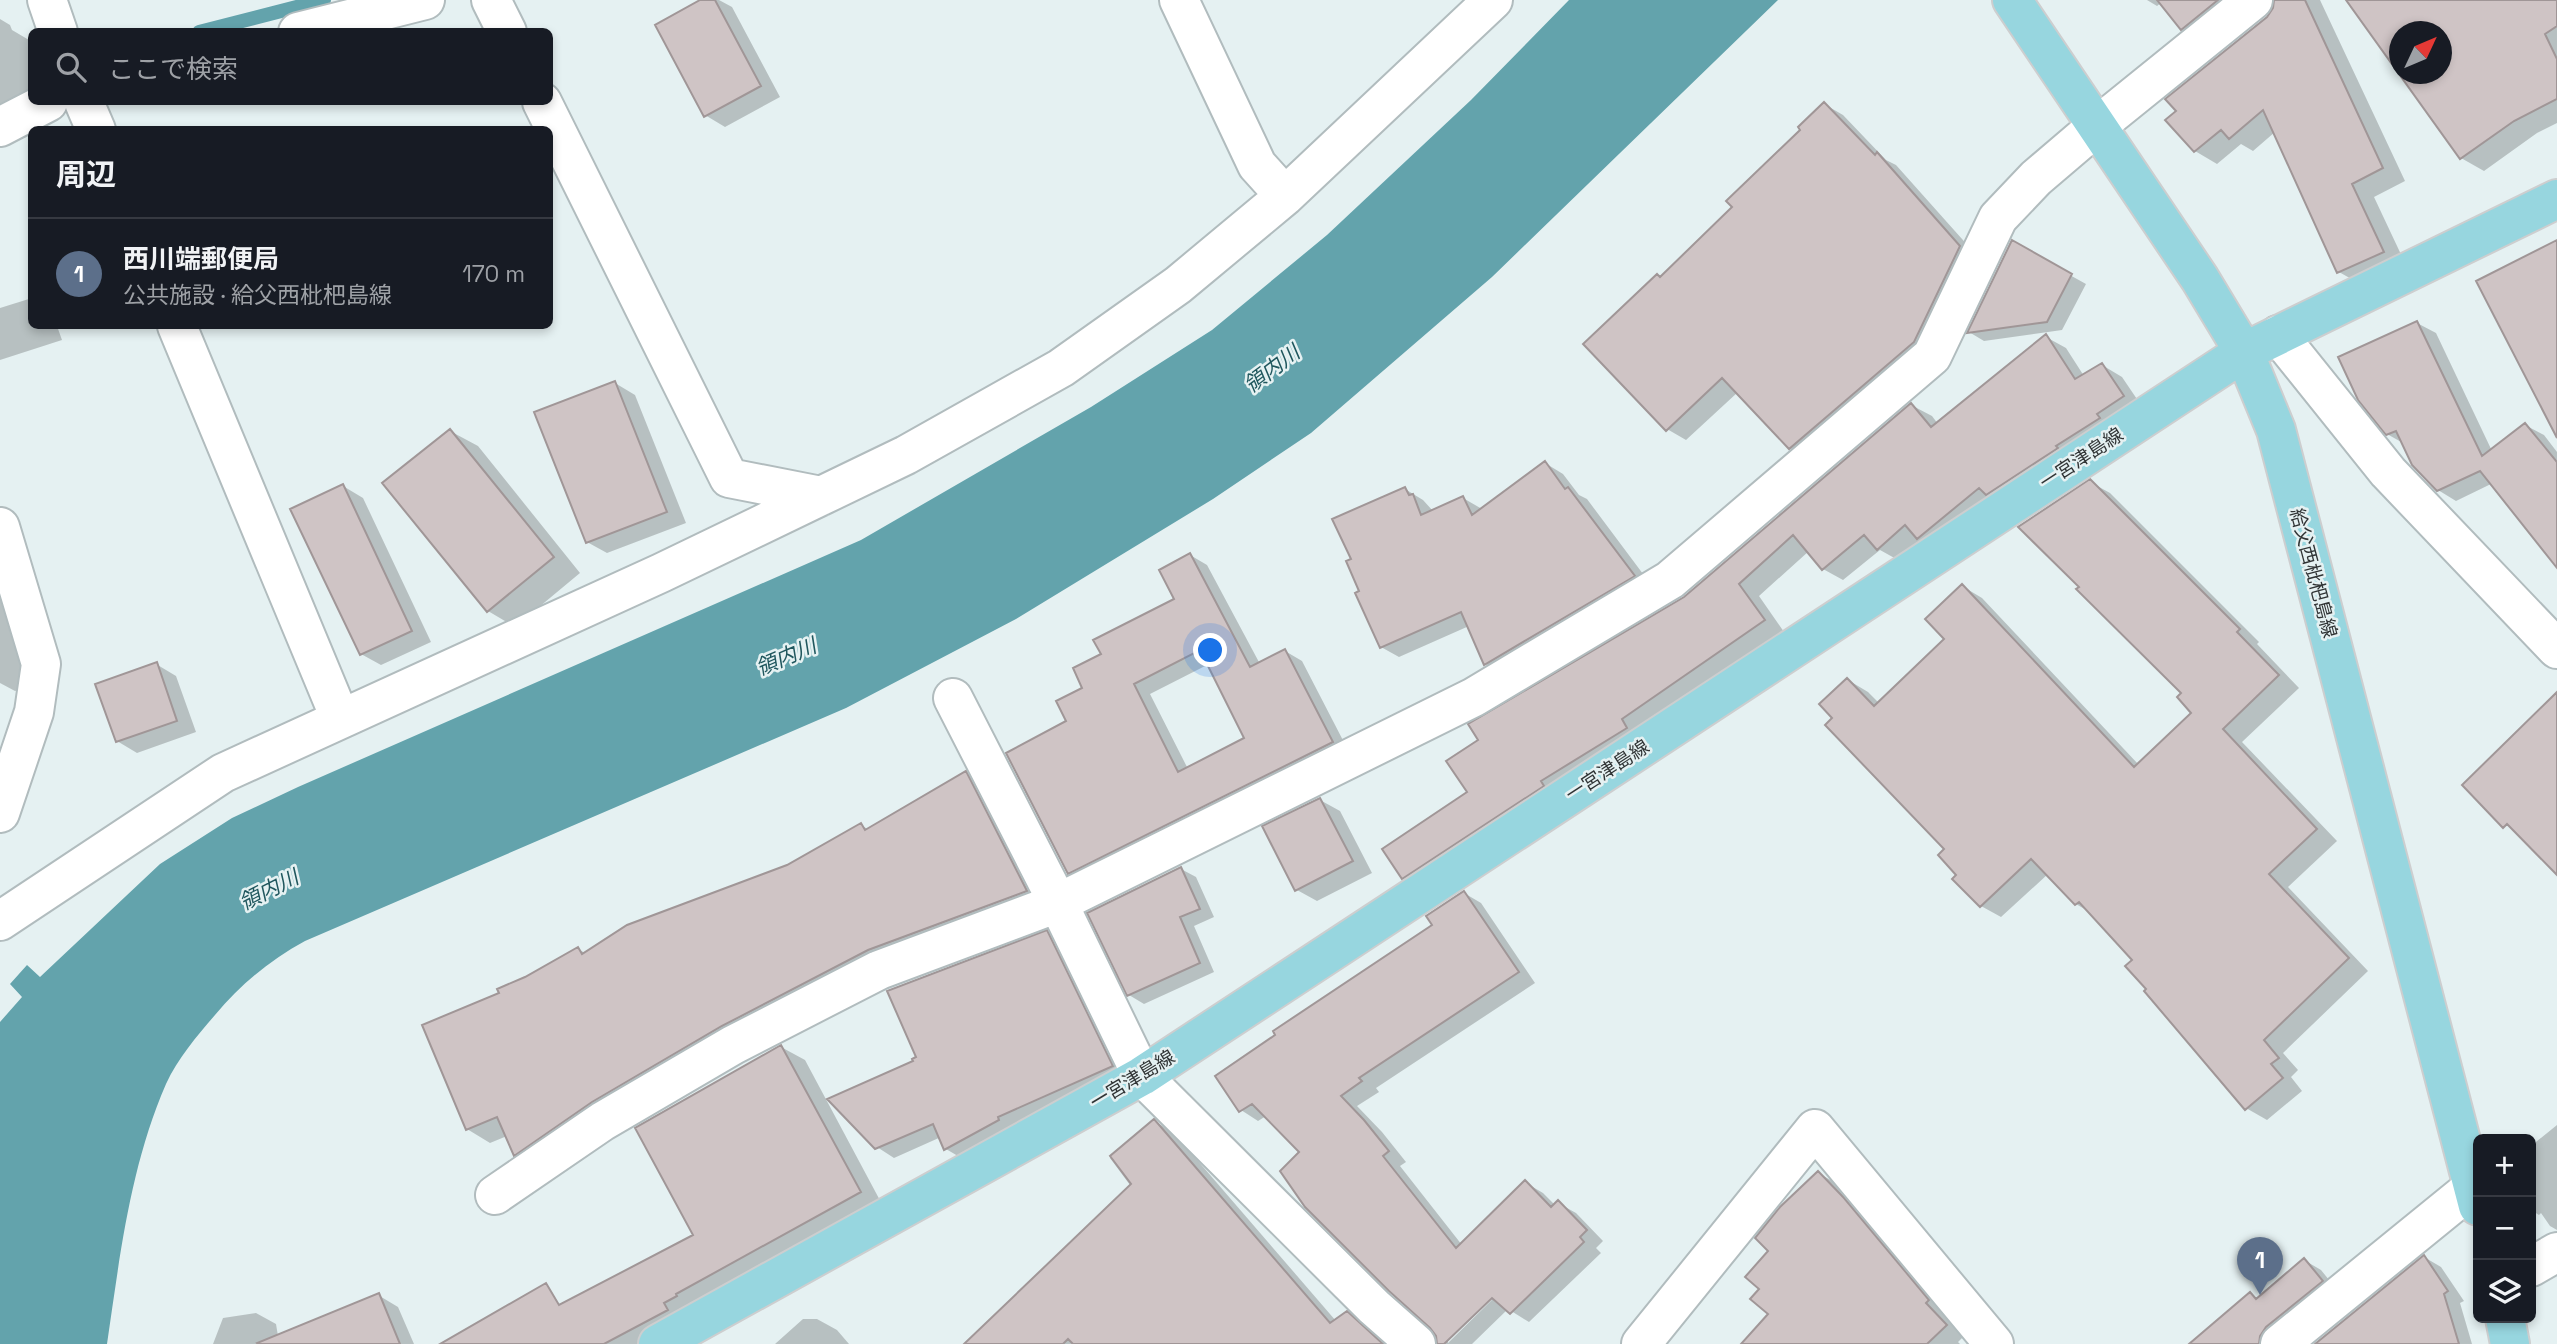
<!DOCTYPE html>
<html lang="ja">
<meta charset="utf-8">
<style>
body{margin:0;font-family:"Space Grotesk","Noto Sans JP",sans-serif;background:#20242c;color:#f1f3f6}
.controls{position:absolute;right:21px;bottom:21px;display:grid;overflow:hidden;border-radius:10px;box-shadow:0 4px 10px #0003}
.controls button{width:63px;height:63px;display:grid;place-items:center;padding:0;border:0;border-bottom:2px solid #363941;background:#171b24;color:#f1f3f6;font:35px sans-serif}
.compass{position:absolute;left:2389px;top:21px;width:63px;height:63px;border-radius:50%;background:#171b24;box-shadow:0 4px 10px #0003;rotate:46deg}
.you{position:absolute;left:1211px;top:651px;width:24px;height:24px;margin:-18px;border:5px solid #fff;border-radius:50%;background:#1a73e8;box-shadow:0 0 0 10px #1a73e833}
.badge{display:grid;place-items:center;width:46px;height:46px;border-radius:50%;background:#8c9099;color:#fff;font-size:23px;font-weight:700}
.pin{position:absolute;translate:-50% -58px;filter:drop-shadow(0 2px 4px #0008)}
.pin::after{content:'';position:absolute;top:37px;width:24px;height:21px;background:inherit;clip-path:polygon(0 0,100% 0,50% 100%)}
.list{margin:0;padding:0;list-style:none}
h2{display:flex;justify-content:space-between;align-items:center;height:91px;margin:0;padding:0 28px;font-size:30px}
h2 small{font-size:23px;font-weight:400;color:#9ea1a6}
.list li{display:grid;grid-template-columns:46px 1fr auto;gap:21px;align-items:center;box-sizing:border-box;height:112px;padding:0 28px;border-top:2px solid #363941}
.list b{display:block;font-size:26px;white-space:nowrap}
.list p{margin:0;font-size:23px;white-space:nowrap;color:#9ea1a6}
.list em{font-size:23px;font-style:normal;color:#9ea1a6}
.icon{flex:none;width:38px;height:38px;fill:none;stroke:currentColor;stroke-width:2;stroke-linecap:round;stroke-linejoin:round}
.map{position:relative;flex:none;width:2557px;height:1344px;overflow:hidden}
.search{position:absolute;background:#171b24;box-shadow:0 4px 10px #0003;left:28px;top:28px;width:525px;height:77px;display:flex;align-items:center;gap:18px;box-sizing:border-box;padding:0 24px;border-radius:10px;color:#9ea1a6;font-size:26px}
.panel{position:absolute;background:#171b24;box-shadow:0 4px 10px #0003;left:28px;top:126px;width:525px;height:203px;border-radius:10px}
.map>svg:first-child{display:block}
.water{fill:#63a3ac}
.shadow{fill:#0003;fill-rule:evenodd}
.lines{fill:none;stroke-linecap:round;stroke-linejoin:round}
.stream{stroke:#63a3ac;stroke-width:14}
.building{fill:#cfc4c5;stroke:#a09697;stroke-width:2;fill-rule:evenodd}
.minor-casing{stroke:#b1bcbe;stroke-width:42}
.major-casing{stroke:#cdcecf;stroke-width:42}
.minor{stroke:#fff;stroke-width:38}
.major{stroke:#97d6df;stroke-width:38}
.labels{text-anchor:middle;stroke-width:5;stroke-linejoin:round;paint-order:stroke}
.street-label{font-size:19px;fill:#303435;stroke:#e5f1f2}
.water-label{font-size:21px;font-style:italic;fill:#20575e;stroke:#e5f1f2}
</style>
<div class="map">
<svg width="2557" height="1344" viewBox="0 0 2557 1344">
<rect width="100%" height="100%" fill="#e5f1f2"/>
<!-- water -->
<path class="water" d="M1569 0H1778L1492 277 1311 433 1213 499 1016 619 846 708 305 941C270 960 241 984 215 1015 197 1036 178 1058 166 1084 130 1167 120 1256 107 1344H0V1022L22 997 10 984 27 965 40 977 160 864 232 818 298 787 861 540 1091 407 1212 330 1327 235 1471 100Z"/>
<!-- shadow -->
<path class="shadow" d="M704 0H719L732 7 780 97 725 127 705 115Z
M2147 0H2257L2205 42 2182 29 2161 3 2157 6Z
M2276 0H2320L2405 181 2374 197 2406 265 2362 285 2339 272 2275 132 2253 151 2241 144 2217 164 2195 151 2275 9Z
M2348 0H2557V123L2537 133 2484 171 2461 158 2401 74H2442V32H2400V71Z
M0 19 10 25 12 30 29 40 32 47V100L0 112Z
M1824 104 1843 115 1886 160 1896 165 1979 258 1933 353 1809 459 1790 448 1738 392 1686 440 1667 429 1661 278 1734 207Z
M2012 243 2086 284 2062 330 1984 341 1969 332Z
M32 298V326H57L62 340 0 360V308Z
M2417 323 2436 333 2492 451 2525 425 2544 435 2557 452V565L2493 483 2456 501 2438 490 2403 443 2387 434Z
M2046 337 2066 348 2084 376 2102 365 2122 377 2143 408 1939 550 1922 540 1898 560 1880 550 1843 580 1823 569 1809 551 1759 596 1784 632 1423 889 1403 878 1469 793 1685 598 1911 405 1932 416 1938 424Z
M615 383 635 395 686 523 607 553 587 542Z
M450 431 478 446 580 573 515 627 488 611Z
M1545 463 1563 474 1579 495 1587 499 1652 586 1504 675 1486 664 1469 626 1399 657 1381 647 1353 560 1405 489 1423 500 1433 511 1463 498 1482 509Z
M2090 482 2110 493 2259 642 2257 644 2299 688 2242 742 2337 841 2288 887 2368 971 2283 1053 2298 1070 2291 1077 2302 1091 2267 1120 2246 1108 2149 989 2134 960 2093 914 2076 904 2048 874 2001 917 1981 906 1958 876 1946 849 1835 718 1848 680 1868 692 1879 703 1946 639 1962 586 1982 598 2139 765 2194 713Z
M343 486 363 498 431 642 381 665 361 654Z
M1190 555 1207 565 1260 664 1285 651 1302 661 1349 752 1086 883 1069 873V722L1103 655 1176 599ZM1209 664 1247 739 1188 769 1150 694Z
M0 561 37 684 15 691 0 683Z
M156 664 176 676 196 732 137 753 117 741Z
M966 773 989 787 1049 904 892 962 538 1168 515 1155 507 1136 490 1143 467 1129 501 994 578 949 585 953 788 866 861 825 869 830Z
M1320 800 1340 811 1372 873 1317 901 1297 890Z
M1181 869 1196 877 1214 917 1194 926 1214 972 1144 1004 1129 995Z
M1464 893 1481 903 1535 983 1376 1088 1379 1092 1357 1106 1382 1132 1406 1162 1400 1166 1462 1245 1526 1183 1543 1193 1555 1205 1558 1203 1576 1213 1603 1241 1596 1248 1601 1253 1529 1322 1508 1309 1472 1344H1438L1439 1337 1301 1152 1266 1116 1258 1121 1241 1110 1435 925ZM1497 1290 1499 1293 1448 1343V1338Z
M1047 932 1064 942 1129 1076 963 1159 946 1149 941 1137 894 1158 877 1147 915 1062Z
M781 1047 805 1060 883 1206 652 1344H553L695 1236Z
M1154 1121 1173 1132 1336 1321 1347 1313 1366 1324 1388 1344H966L1130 1185 1110 1158Z
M2557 1125V1230L2550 1226 2541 1213 2539 1215 2531 1210V1146Z
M1818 1173 1836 1183 1947 1312 1944 1314 1964 1336 1958 1342 1960 1344H1743L1770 1314 1761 1289 1770 1251Z
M2424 1257 2441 1267 2464 1301 2460 1303 2472 1344H2317Z
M2304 1260 2321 1270 2338 1291 2277 1344H2192L2251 1295 2259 1299Z
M378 1295 398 1307 414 1344H213L223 1318 256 1313 276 1324 278 1336Z
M803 1319H817L837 1330 849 1344H775Z"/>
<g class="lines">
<!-- stream -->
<path class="stream" d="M199 32 324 0"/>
</g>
<!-- building -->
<path class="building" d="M700 0H715L761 86 704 117 655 25Z
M2157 0H2218L2181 30Z
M2274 0H2305L2383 168 2352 184 2384 252 2337 273 2263 110 2229 139 2221 130 2194 152 2165 120 2176 111 2165 99 2267 17 2273 8Z
M2346 0H2557V26L2545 34 2557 59V99L2514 121 2460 159ZM2399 32H2441V74H2399Z
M1824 102 1875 155 1877 152 1960 246 1914 342 1789 449 1722 378 1666 431 1583 344 1657 274 1660 277 1732 207 1726 201 1800 130 1798 127Z
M2012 240 2072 274 2047 322 1967 333Z
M2557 240V438L2476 281Z
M2417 321 2482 456 2525 423 2557 462V568L2480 471 2437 491 2412 465 2396 431 2386 435 2358 400 2338 357Z
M2046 334 2075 379 2102 363 2124 396 2097 414 2100 418 2056 446 2058 448 1986 495 1979 488 1917 539 1905 525 1877 550 1864 535 1822 570 1793 535 1739 584 1765 620 1622 719 1627 728 1541 781 1544 786 1402 879 1382 849 1467 792 1446 761 1478 740 1468 724 1684 597 1911 403 1931 427Z
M615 381 667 512 586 543 534 412Z
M450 429 554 557 487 612 382 483Z
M1545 461 1565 489 1568 487 1635 576 1484 665 1461 612 1380 648 1355 593 1359 591 1346 561 1351 559 1332 519 1405 487 1409 495 1413 494 1421 515 1463 496 1472 515Z
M2090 479 2240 629 2237 632 2279 675 2223 729 2317 829 2269 874 2349 958 2264 1040 2279 1058 2271 1064 2283 1078 2245 1110 2144 991 2146 989 2125 966 2132 960 2079 902 2075 905 2031 859 1980 907 1952 879 1956 875 1938 855 1944 849 1825 725 1832 718 1819 704 1847 678 1874 706 1944 639 1925 619 1962 584 2134 767 2191 713 2177 697 2181 693 2076 589 2079 587 2018 527Z
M343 484 412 631 360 655 290 509Z
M1190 553 1250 667 1285 649 1333 742 1068 874 1006 753 1066 721 1056 701 1082 688 1073 668 1101 654 1093 640 1174 599 1159 570ZM1200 650 1244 738 1178 772 1134 684Z
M157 662 177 721 116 742 95 684Z
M2557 692V875L2507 824 2503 828 2462 785Z
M966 771 1027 891 868 950 722 1026 592 1102 514 1156 497 1117 466 1130 422 1025 499 993 497 989 525 977 578 947 582 954 627 925 787 865 861 823 865 830Z
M1320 798 1353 861 1295 891 1262 826Z
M1181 867 1200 909 1180 917 1200 963 1127 996 1087 913Z
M1464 891 1519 972 1359 1078 1362 1081 1341 1096 1364 1120 1389 1151 1383 1156 1456 1248 1525 1180 1551 1207 1558 1200 1587 1230 1580 1237 1584 1242 1510 1314 1492 1298 1444 1344H1437L1436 1336 1430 1328 1389 1291 1305 1207 1280 1171 1299 1152 1252 1104 1239 1112 1215 1076 1275 1035 1273 1031 1432 925 1426 916Z
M1047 930 1113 1066 998 1117 999 1120 944 1150 933 1124 875 1149 827 1099 913 1061 912 1059 916 1057 887 991Z
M781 1045 861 1192 676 1294 677 1296 664 1303 668 1310 604 1344H440L546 1283 559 1305 693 1235 635 1128Z
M1154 1119 1330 1323 1347 1311 1383 1344H1073L1068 1339 1063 1344H964L1131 1184 1110 1156Z
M1818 1171 1844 1198 1929 1300 1926 1303 1947 1325 1927 1344H1741L1768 1314 1750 1299 1759 1289 1745 1277 1768 1251 1755 1238 1780 1207Z
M2424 1255 2448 1291 2444 1294 2459 1344H2315Z
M2304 1258 2323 1281 2266 1327 2260 1336 2259 1344H2189L2250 1292 2256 1299Z
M379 1293 400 1344H258L257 1343Z"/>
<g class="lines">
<defs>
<path id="minor" d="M47 0 58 32
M491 0 507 32
M1179 0 1257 165 1285 196
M298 32 425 0
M84 102 96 130
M542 102 729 478 821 496
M0 127 48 102
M177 326 340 718
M2278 335 2388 472 2557 649
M0 527 41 664 34 712 0 813
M953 698 1058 903 1142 1076 1374 1307 1416 1344
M0 921 223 773 661 573 821 496 906 455 1061 368 1178 285 1285 196 1493 0
M495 1195 603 1121 733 1045 879 970 1058 903 1474 697 1670 580 1932 356 1998 218 2036 178 2097 126 2253 0
M2531 1267 2557 1252
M1641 1344 1815 1129 1994 1344
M2280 1344 2473 1187"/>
<path id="major" d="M2012 0 2200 279 2244 352 2276 430 2478 1206
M2505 1318 2510 1344
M658 1344 1142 1076 2244 352 2557 199"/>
</defs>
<!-- minor casing -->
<use href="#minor" class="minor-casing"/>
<!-- major casing -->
<use href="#major" class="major-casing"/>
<!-- minor -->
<use href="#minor" class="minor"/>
<!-- major -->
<use href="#major" class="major"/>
</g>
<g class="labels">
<!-- street labels -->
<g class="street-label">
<text transform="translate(2081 458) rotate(-33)" y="7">一宮津島線</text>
<text transform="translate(2314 573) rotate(75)" y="7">給父西枇杷島線</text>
<text transform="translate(1607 770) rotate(-33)" y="7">一宮津島線</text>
<text transform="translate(1132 1079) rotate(-31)" y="7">一宮津島線</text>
</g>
<!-- water labels -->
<g class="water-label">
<text transform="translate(1272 369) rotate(-37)" y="7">領内川</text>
<text transform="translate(786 657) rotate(-23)" y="7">領内川</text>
<text transform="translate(269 890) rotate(-27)" y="7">領内川</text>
</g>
</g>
</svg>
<div class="controls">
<button>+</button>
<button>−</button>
<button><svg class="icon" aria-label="layers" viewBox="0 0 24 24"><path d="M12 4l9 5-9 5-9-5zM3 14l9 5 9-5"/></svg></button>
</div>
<svg class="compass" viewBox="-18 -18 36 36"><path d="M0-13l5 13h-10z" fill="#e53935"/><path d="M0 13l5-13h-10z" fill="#9ea1a6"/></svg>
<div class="you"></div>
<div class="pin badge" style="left:2260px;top:1295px;background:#5c6f8a">1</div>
<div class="search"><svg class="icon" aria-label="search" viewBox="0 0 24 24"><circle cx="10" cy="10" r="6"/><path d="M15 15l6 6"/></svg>ここで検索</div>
<section class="panel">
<h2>周辺<small></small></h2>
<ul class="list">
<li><span class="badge" style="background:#5c6f8a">1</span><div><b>西川端郵便局</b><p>公共施設 · 給父西枇杷島線</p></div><em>170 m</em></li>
</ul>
</section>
</div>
